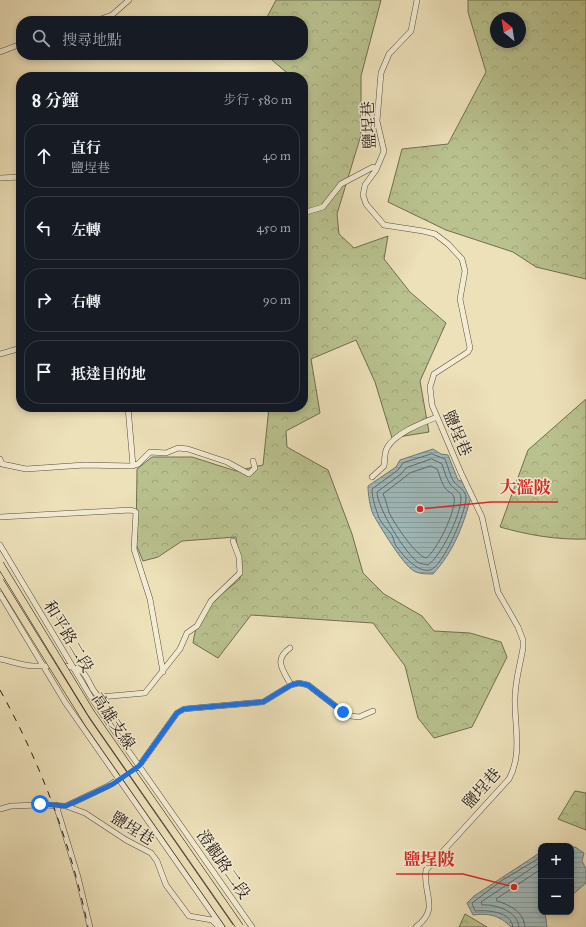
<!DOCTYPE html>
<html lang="zh-TW">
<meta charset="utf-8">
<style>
body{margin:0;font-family:"IM FELL Great Primer","Noto Serif TC",serif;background:#242831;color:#f1f3f6}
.controls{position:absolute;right:12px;bottom:12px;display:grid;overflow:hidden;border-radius:8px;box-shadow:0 2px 6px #0003}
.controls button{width:36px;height:36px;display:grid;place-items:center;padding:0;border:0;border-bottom:1px solid #363941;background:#171b24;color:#f1f3f6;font:20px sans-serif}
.compass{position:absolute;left:490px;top:12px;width:36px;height:36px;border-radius:50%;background:#171b24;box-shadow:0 2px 6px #0003;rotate:330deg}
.stop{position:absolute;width:12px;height:12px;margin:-9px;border:3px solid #1a73e8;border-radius:50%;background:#fff}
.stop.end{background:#1a73e8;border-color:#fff;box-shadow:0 1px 4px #0008}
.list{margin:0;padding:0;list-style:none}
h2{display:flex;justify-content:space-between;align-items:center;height:52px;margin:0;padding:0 16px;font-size:17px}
h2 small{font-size:13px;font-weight:400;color:#9ea1a6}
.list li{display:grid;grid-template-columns:26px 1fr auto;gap:12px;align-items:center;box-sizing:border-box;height:64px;margin:0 8px 8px;padding:0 8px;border:1px solid #363941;border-radius:16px}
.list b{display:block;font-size:15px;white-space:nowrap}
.list p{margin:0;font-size:13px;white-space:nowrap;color:#9ea1a6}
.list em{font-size:13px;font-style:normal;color:#9ea1a6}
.icon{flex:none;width:22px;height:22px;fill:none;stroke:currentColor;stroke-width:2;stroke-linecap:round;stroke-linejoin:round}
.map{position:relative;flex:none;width:586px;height:927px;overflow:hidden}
.search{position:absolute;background:#171b24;box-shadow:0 2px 6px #0003;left:16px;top:16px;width:292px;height:44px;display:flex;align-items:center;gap:10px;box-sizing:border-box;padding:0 14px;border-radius:16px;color:#9ea1a6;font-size:15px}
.panel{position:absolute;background:#171b24;box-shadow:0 2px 6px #0003;left:16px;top:72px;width:292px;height:340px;border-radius:16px}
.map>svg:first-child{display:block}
.forest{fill:url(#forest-crowns);stroke:#706e52;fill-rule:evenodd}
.water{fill:url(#water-rules);stroke:#6f7a79}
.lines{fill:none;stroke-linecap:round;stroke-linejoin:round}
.shore{stroke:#636a68;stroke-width:1}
.minor-casing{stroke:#584c3e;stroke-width:6}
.minor{stroke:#f3ecd2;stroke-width:5}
.rail{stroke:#271a15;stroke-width:1;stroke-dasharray:7 7;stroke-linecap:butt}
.highway-bridge-casing{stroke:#271a15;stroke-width:8;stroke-linecap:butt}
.highway-bridge{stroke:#ede1ba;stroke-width:7}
.route{stroke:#1a73e8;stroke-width:5}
.labels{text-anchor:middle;stroke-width:3;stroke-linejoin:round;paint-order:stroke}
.street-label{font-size:16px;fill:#271a15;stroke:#f3ecd2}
.leader{fill:none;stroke:#d62828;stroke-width:1.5}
.callout-dot{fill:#d62828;stroke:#f3ecd2;stroke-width:1.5}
.callout-label{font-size:17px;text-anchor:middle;font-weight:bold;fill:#d62828;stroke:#f3ecd2;stroke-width:3;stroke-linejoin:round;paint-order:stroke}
</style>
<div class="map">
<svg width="586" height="927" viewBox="0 0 586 927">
<defs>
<pattern id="forest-crowns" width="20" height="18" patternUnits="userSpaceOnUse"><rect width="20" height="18" fill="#b9c28f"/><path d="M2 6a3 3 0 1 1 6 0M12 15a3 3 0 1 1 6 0" fill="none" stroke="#9fa67a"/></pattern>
<pattern id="water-rules" width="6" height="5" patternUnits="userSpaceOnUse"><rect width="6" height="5" fill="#9fbabc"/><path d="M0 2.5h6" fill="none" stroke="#899fa1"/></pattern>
</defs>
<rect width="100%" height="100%" fill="#ede1ba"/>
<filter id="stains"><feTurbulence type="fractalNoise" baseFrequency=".005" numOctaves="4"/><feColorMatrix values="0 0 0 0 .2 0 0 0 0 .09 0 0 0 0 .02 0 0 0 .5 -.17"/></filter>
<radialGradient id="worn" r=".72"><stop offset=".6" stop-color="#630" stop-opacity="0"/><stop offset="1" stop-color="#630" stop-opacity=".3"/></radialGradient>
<!-- forest -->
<path class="forest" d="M276 0H381L361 76V135L337 214 339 234 354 248 388 236 384 259 410 292 446 323 420 381 429 432 392 438 375 382 356 340 311 359 320 413 286 431 287 447 328 470 352 534 363 573 384 594 422 616 434 631 470 633 501 642 507 657 472 727 434 738 418 718 405 666 373 623 251 615 218 658 193 643C198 608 215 600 240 579L236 537 182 541 158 557 143 561 136 544 137 469 152 457H192L236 471 263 465 269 407H303V77H292L266 55H303V21H265Z
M468 0H586V279L536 267 513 252 446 230 388 202 402 149 448 144 486 72 468 12ZM496 18H520V42H496Z
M586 399V539C557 540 528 535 500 527L528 450Z
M575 791 586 793V830L558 819Z
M465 914 487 927H459Z"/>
<!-- water -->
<path class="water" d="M433 449 441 454 448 455 458 480 464 482 471 497C463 526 454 551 433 574 427 574 419 574 414 571 403 565 379 525 373 514 370 507 368 494 368 486L396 467 400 460Z
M571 847H575L584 853 582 861 586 869V883L571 896Z
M541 852V912H545L547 927H511C499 915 489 913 473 915L467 903 474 896Z"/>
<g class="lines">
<!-- shore -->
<path class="shore" d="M432 454 445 459C448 466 450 476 454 482 458 487 466 490 466 498 466 512 443 567 430 570 417 573 403 555 396 546 394 543 394 539 392 535 388 529 382 525 379 518 376 509 372 499 372 489L398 470 403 463Z
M432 459 442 464C444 470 446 478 450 484 453 489 461 491 461 498 461 515 441 556 428 565 425 564 421 564 419 563 405 554 377 507 377 492L401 474 406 468Z
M431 466 437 469C440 475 441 483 446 489 448 492 453 493 454 497 457 510 436 552 426 558 416 556 393 522 389 512 387 506 386 500 383 494L410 473Z
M513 927C511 911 487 910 475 911L472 903 501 881 541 857
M519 927C518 911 495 904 482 905L481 902 541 862
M525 927C524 912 510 905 497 901L496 899 541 869"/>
<defs>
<path id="minor" d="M95 21 112 15 129 0
M0 52 21 44
M0 178 21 177
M303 213 323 207 341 184 373 167 376 170
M0 354 21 348
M128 407 133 466
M0 459 2 464 26 469 85 465 131 466 138 464 150 452 166 453 178 448 188 449 227 462 249 474 255 468 253 461
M372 477 384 466C385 461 384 453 387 448 395 433 422 423 437 417
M0 517 131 510 136 512 134 549 150 599 163 672
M0 545 92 699 252 927
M0 594 65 702 222 927
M290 648C273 660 283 670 291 685
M0 659C11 661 23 666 34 666 45 666 70 664 80 670 90 676 90 692 100 697L145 693 180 649 187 633 197 626 211 601 240 573 239 557 233 541
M56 805 78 877 90 927
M66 806 108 786 139 766 177 713 184 709 263 702 291 685 299 683 308 685 343 712 351 716 359 717 373 711
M0 809 11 806 40 805 66 806 85 813 126 840 151 853 157 861 166 885 189 916 212 920 218 926
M416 927C441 908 422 894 426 870L509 779C522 755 515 729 515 703 514 684 520 666 523 648V640L518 627 498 592 482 517 461 473 432 405 430 387 434 374 468 352 470 348 460 299 465 271 462 259 448 244 435 234 423 231 384 225 366 204 363 195 365 185 376 170 384 151 377 121 381 73 389 54 411 31 417 0"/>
</defs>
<!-- minor casing -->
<use href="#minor" class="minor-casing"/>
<!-- minor -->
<use href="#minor" class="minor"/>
<!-- rail -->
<path class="rail" d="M0 690C41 764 71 844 88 927"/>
<defs>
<path id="highway-bridge" d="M0 564 91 713 240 927
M0 581 88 723 230 927"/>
</defs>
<!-- highway-bridge casing -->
<use href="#highway-bridge" class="highway-bridge-casing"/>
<!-- highway-bridge -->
<use href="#highway-bridge" class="highway-bridge"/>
</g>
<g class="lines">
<!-- route -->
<path class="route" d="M40 804 66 806 113 784 139 766 177 713 184 709 263 702 291 685 299 683 308 685 343 712"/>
</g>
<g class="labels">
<!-- street labels -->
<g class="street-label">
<text transform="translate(368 125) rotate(-93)" y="6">鹽埕巷</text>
<text transform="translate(458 433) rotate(67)" y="6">鹽埕巷</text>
<text transform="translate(69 636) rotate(59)" y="6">和平路二段</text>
<text transform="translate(114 721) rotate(56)" y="6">高雄支線</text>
<text transform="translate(481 788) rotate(-48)" y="6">鹽埕巷</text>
<text transform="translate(133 828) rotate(32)" y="6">鹽埕巷</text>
<text transform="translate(224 864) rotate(55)" y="6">澄觀路二段</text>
</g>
</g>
<!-- callouts -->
<path class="leader" d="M420 509L491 502H558M514 887L463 874H396"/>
<g class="callout-dot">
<circle cx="420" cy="509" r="4"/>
<circle cx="514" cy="887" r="4"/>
</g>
<g class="callout-label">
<text x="525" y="493">大濫陂</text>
<text x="429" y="865">鹽埕陂</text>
</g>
<rect width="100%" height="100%" filter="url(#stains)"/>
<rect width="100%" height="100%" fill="url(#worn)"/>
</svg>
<div class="controls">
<button>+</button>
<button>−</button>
</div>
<svg class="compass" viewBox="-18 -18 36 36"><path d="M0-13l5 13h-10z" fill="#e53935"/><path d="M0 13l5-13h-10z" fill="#9ea1a6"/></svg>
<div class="stop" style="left:40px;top:804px"></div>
<div class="stop end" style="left:343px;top:712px"></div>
<div class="search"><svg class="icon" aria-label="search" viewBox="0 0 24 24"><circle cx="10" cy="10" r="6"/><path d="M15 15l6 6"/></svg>搜尋地點</div>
<section class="panel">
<h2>8 分鐘<small>步行 · 580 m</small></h2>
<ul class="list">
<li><svg class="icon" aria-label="ahead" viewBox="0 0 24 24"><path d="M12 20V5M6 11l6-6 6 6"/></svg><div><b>直行</b><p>鹽埕巷</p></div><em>40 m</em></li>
<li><svg class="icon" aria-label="left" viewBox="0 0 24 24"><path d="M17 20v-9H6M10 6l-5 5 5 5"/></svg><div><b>左轉</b></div><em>450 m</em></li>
<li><svg class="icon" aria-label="right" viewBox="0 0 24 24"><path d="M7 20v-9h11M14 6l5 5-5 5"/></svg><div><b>右轉</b></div><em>90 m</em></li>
<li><svg class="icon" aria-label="arrive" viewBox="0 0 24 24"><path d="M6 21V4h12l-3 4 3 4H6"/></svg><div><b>抵達目的地</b></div></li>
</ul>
</section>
</div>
